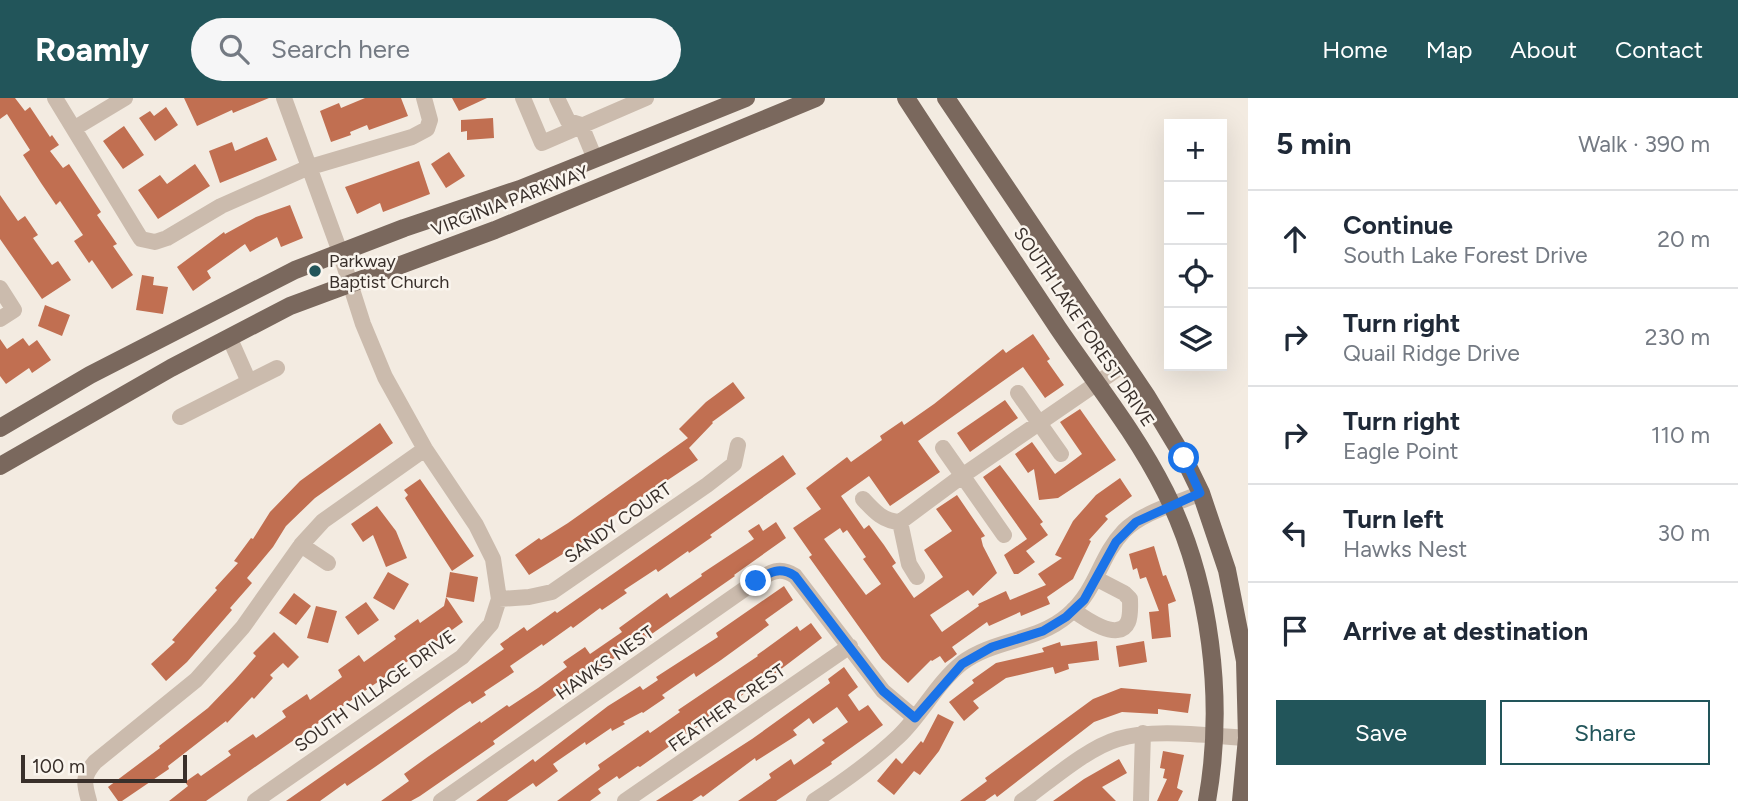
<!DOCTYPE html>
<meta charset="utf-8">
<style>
body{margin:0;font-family:Figtree,sans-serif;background:#f6f6f7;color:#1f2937}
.controls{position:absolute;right:21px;top:21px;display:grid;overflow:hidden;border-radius:0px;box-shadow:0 7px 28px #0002}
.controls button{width:63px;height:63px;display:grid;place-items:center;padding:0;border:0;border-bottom:2px solid #e0e1e3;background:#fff;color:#1f2937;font:35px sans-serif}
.scale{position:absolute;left:21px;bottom:18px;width:166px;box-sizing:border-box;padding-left:7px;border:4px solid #39302b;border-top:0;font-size:19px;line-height:24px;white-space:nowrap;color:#39302b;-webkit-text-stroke:5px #faf5ee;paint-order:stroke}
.stop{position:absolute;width:21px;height:21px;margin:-16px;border:5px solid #1a73e8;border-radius:50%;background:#fff}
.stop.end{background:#1a73e8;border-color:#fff;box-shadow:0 2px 7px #0008}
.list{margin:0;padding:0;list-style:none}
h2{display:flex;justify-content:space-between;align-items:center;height:91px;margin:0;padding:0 28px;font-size:30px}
h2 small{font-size:23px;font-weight:400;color:#747a83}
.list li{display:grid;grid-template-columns:46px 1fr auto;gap:21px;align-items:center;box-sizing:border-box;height:98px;padding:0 28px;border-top:2px solid #e0e1e3}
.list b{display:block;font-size:26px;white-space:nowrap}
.list p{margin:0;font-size:23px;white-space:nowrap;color:#747a83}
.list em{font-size:23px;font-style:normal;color:#747a83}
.actions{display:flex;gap:14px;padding:21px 28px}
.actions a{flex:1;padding:16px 0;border:2px solid #22555a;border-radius:0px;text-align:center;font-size:24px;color:#22555a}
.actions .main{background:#22555a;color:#fff}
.icon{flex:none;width:38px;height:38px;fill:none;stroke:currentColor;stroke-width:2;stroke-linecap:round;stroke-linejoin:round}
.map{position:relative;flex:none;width:1248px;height:703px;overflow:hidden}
header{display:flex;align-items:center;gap:42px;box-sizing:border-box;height:98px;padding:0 35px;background:#22555a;color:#fff}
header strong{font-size:33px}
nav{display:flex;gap:38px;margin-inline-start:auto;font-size:24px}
.search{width:490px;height:63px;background:#f6f6f7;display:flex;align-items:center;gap:18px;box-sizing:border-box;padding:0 24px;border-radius:38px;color:#747a83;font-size:26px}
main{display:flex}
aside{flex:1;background:#fff}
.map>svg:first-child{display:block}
.building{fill:#c16f51;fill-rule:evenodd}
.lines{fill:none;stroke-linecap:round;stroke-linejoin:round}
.minor{stroke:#cbbbad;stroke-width:16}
.major{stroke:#7a685d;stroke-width:18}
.route{stroke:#1a73e8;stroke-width:9}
.poi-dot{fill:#22555a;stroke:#faf5ee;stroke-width:2.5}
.labels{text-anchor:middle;stroke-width:5;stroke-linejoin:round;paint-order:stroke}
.street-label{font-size:18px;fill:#39302b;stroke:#faf5ee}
.poi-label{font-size:18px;fill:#39302b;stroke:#faf5ee;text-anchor:start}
</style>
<header>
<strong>Roamly</strong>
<div class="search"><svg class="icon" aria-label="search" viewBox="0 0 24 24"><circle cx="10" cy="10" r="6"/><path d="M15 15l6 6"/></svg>Search here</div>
<nav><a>Home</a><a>Map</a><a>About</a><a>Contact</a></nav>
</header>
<main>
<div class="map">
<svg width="1248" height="703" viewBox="0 0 1248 703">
<rect width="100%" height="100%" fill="#f3ebe1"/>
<!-- building -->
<path class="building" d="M0 0H15L25 13 30 9 50 39 52 37 59 47 50 53 63 70 69 66 101 114 97 117 117 146 113 148 133 177 112 191 92 162 89 165 74 143 83 137 60 103 56 107 41 85 23 57 30 52 7 16 0 21Z
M184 0H269L233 15 232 12 197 28Z
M365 0H401L408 18 369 32 367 27 350 34 351 37 331 44 320 13 339 5 341 10Z
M452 0H487L459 13Z
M166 9 178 27 155 43 139 20 150 13 154 18Z
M493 20 494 40 467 42V33L461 34V22Z
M124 28 144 57 123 71 103 43Z
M267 39 277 62 220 85 209 53 232 44 235 53Z
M449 54 465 78 446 90 431 66Z
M419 63 430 96 383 114 380 105 357 116 345 89Z
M195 66 210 88 158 121 138 92 160 77 167 86Z
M0 97 18 123 25 118 38 137 33 140 52 167 58 163 71 182 42 201 0 141Z
M290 107 303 140 281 149 277 139 250 154 245 146 207 173 211 180 193 193 177 169 224 134 225 136 256 119Z
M142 177 154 179 153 187 168 189 163 216 136 212Z
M45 207 70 217 62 238 38 228Z
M1033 236 1050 261 1047 263 1064 287 1045 300 1023 269 918 343 940 374 890 408 869 378 841 398 864 431 869 427 884 447 896 465 892 468 914 500 943 479 924 452 952 433 936 411 957 397 985 438 981 440 983 448 997 475 973 498 968 492 930 517 942 534 979 508 978 506 1006 493 1010 502 1046 487 1038 476 1062 460 1055 457 1073 423 1096 397 1120 380 1132 398 1105 418 1108 421 1089 442 1091 443 1073 481 1047 499 1050 506 1021 518 1020 514 989 528 987 524 952 549 957 556 952 560 945 565 940 558 932 563 931 562 908 585 882 561 809 459 812 457 793 430 821 411 806 390 847 359 851 364 882 342 880 338 902 323 904 327 934 306 1003 251 1006 255ZM840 430 843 435 847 432 866 459 863 461 881 486 866 497 824 441Z
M23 240 29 248 37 242 51 262 32 275 29 270 6 286 0 278V241L7 251Z
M733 284 745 300 712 324 713 325 689 350 698 362 609 421 611 423 587 441 529 477 515 457 539 440 541 442 568 425 688 340 679 331 706 304Z
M1005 302 1018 320 970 354 957 335Z
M1080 311 1116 362 1058 400 1039 402 1034 371 1028 375 1015 356 1032 344 1055 376 1082 356 1060 324Z
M380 325 393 345 315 400 286 428 273 449 247 480 252 485 230 510 232 512 187 564 166 583 151 566 175 544 172 542 217 492 215 490 238 465 234 463 251 440 253 441 270 414 300 383Z
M783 357 796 376 710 437 712 439 689 455 688 453 658 474 656 471 624 492 627 495 602 512 600 510 573 530 571 528 543 548 542 546 510 568 514 574 484 594 486 597 472 606 470 603 459 610 375 669 347 688 345 685 320 703H286L504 551 500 546 524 529 527 533 555 513 557 515Z
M1000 367 1043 424 1040 426 1048 437 1026 453 1035 464 1018 476H1014L1004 457 1027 441 983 379Z
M420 381 474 458 452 473 405 400 408 397 404 392Z
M377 408 396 433 407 460 386 469 373 437 363 444 351 426Z
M776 424 786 440 734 477 735 478 633 549 576 583 493 643 495 646 420 698 411 703H381L409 683 404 676 429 658 480 623 481 625 507 607 509 609 538 590 567 569 563 564 585 549 590 556 622 534 619 530 667 495 670 500 702 478 701 476 754 441 748 433 759 426 763 433Z
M1154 448 1163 478 1166 477 1176 503 1168 506 1171 539 1152 541 1149 514 1159 513 1146 479 1140 481 1137 470 1133 472 1129 456Z
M388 474 409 486 394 512 373 500Z
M450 474 478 479 474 504 446 499Z
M784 488 793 502 765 522 769 527 721 562 696 579 694 575 662 597 665 600 643 615 642 614 623 624 625 626 612 633 611 630 586 647 585 644 553 666 558 673 536 689 533 685 507 703H476L533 661 535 664 608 608 640 588 643 592 658 582 656 579 718 539 716 535Z
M294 495 311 508 296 527 279 515Z
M446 499 463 524 434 545 206 703H169L188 688 185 684 198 675 201 678 231 657 228 653 253 636 256 640 286 619 282 613 307 596 310 602 342 579 338 572 359 557 364 564 396 541 394 538 418 521 420 525 444 508Z
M366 504 379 522 358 537 345 519Z
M316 508 337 513 328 545 307 540Z
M811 525 822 540 747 597 745 595 640 669 638 668 619 681 617 678 598 691 601 695 590 703H557L600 671 598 667 648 632 650 635 680 614 678 612 758 558 757 557 797 528 800 533Z
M274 534 299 559 288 570 283 565 270 577 273 580 254 601 252 599 227 625 226 623 168 668 169 671 122 703H118L108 689 160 650 159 648 208 610 234 583 256 558 253 555Z
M1097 543 1099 562 1068 566 1069 571 1055 576 1053 569 1006 580 973 603 979 610 964 623 949 604 974 585 972 582 996 565 1044 554 1042 550 1060 544 1061 548Z
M1144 543 1147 564 1119 569 1116 548Z
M844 569 858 589 848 597 859 613 868 607 883 627 831 664 832 666 776 703H738L771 680 769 676 791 661 794 667 825 645 822 642 848 624 837 609 813 626 809 620 793 632 797 637 756 663 755 660 703 699 701 697 692 703H656L752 641 830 585 828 581Z
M1121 590 1191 596 1188 615 1158 611V616L1122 614 1094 624 997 699 995 696 985 703H960L987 683 985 680 1093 601Z
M938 616 954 624 939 653 920 677 914 673 894 697 877 683 896 660 902 666 921 643 923 645Z
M1163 653 1184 657 1177 690 1183 693 1178 703H1157L1167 681 1163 680 1165 671 1160 670Z
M1119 661 1127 675 1102 689 1116 703H1053L1084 681Z"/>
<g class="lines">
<!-- minor -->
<path class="minor" d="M55 0 136 133 141 141 155 144 167 140 221 108 307 70 412 39 427 31 430 22 424 0
M523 0 542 45 646 0
M557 0 568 23 581 27
M581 27 595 61
M75 30 125 0
M0 190 14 212 0 221
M249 284 277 270
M1018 295 1061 356
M180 319 249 284 230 241
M943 350 1004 437
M863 401C875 414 883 423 900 424
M301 447 328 465
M917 479 909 466 900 424 962 378 1125 266
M499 501 529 499 552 494 707 387 734 366 738 347
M1073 512C1084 520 1119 545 1128 524 1131 517 1130 508 1130 501L1124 495 1097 481
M89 703C84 685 82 679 95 664L196 582 243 529 301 447 323 423 425 351
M255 703 462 559 491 526 499 501 493 461 476 427 425 351 385 279 363 226 340 154 284 0
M441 703 756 483C770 474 780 468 795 478L883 593 915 620
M625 703 850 548
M814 703C843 684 874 662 899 638 922 616 937 585 962 565 994 541 1037 544 1068 517 1098 491 1099 459 1124 433 1143 414 1176 406 1201 395
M1022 703C1049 684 1087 650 1118 641 1154 630 1210 638 1248 640
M1141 703 1143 635"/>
<!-- major -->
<path class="major" d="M906 0C956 77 1007 153 1058 230 1094 283 1136 335 1165 393 1211 484 1225 603 1207 703
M946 0 1146 297 1184 360 1201 395 1227 472 1245 563 1247 640 1241 703
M0 330 90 277 295 172 404 130 520 91 746 0
M0 368 171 270 290 208 495 132 816 0"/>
</g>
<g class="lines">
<!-- route -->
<path class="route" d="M756 483C770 474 780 468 795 478L883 593 915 620 962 566 992 549 1043 533 1066 519 1084 502 1116 444 1136 424 1200 395 1184 360"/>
</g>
<!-- markers -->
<circle class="poi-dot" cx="315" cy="173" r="7"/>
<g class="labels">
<!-- street labels -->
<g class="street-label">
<text transform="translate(510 103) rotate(-21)" y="6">VIRGINIA PARKWAY</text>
<text transform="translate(1084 229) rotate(56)" y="6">SOUTH LAKE FOREST DRIVE</text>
<text transform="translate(618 425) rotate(-35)" y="6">SANDY COURT</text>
<text transform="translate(605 565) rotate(-35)" y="6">HAWKS NEST</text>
<text transform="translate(375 593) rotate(-36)" y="6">SOUTH VILLAGE DRIVE</text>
<text transform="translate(727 610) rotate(-35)" y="6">FEATHER CREST</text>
</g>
<!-- poi labels -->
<g class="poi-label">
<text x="329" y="169">Parkway<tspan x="329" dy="21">Baptist Church</tspan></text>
</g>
</g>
</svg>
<div class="controls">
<button>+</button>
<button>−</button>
<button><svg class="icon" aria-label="locate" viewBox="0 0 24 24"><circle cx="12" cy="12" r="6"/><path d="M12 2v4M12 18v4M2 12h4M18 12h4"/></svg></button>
<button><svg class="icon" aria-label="layers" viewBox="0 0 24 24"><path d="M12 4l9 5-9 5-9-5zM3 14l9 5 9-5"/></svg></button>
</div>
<div class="scale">100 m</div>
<div class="stop" style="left:1184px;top:360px"></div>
<div class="stop end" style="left:756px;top:483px"></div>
</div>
<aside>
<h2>5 min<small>Walk · 390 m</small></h2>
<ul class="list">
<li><svg class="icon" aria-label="ahead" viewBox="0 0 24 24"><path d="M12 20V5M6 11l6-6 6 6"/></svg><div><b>Continue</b><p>South Lake Forest Drive</p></div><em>20 m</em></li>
<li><svg class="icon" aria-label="right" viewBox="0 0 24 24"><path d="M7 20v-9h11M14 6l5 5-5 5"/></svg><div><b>Turn right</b><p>Quail Ridge Drive</p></div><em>230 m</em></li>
<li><svg class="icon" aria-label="right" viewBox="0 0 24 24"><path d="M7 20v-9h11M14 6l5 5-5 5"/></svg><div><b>Turn right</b><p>Eagle Point</p></div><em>110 m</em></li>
<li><svg class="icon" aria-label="left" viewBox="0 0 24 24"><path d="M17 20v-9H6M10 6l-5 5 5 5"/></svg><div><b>Turn left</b><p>Hawks Nest</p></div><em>30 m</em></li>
<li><svg class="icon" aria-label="arrive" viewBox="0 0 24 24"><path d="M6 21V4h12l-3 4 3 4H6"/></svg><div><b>Arrive at destination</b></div></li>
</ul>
<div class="actions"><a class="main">Save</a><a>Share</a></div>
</aside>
</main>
